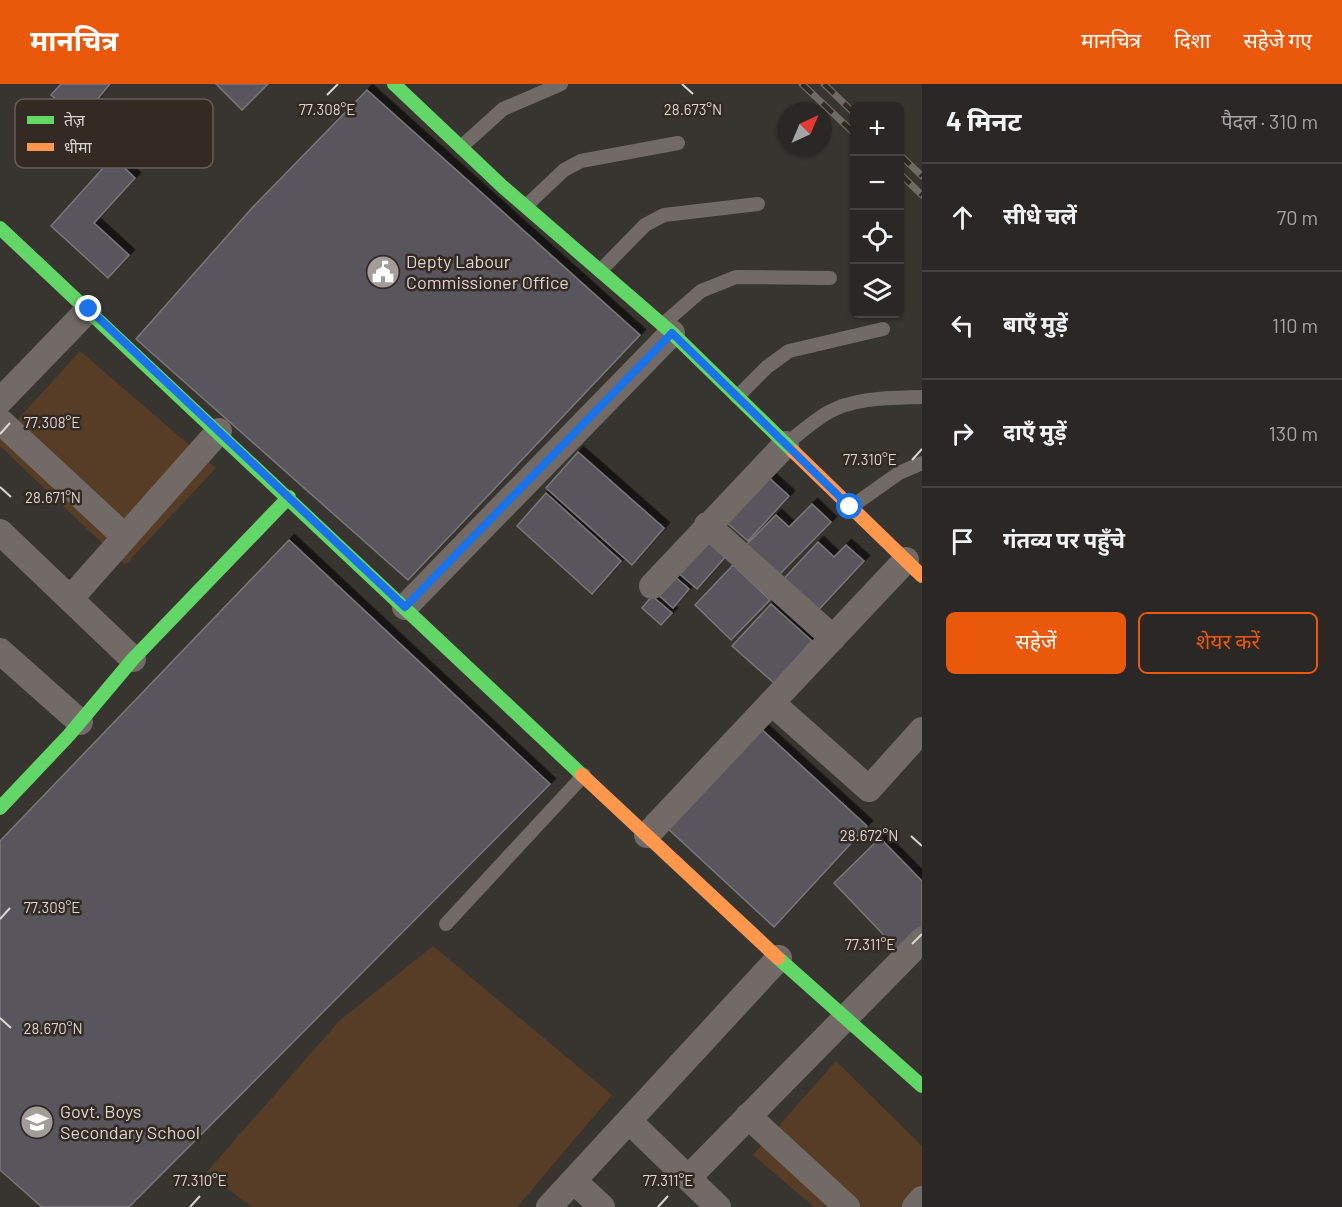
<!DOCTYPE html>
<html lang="hi">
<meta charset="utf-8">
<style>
body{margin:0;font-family:Barlow,"Noto Sans Devanagari",sans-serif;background:#322f2c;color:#f1f3f6}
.controls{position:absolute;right:18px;top:18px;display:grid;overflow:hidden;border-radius:9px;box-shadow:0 2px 4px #0004}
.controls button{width:54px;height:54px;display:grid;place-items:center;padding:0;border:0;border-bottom:2px solid #464441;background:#2a2724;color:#f1f3f6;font:30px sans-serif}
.compass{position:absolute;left:778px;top:18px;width:54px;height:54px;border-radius:50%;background:#2a2724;box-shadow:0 2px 4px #0004;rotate:44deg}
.stop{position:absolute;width:18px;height:18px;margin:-14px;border:4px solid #1a73e8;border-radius:50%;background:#fff}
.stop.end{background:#1a73e8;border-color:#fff;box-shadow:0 2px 6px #0008}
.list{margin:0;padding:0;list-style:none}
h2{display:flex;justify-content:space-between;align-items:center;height:78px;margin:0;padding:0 24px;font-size:26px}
h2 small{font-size:20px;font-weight:400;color:#a5a5a6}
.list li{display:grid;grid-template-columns:39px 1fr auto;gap:18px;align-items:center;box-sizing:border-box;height:108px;padding:0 24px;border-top:2px solid #464441}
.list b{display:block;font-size:22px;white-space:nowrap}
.list em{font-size:20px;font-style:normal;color:#a5a5a6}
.actions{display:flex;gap:12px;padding:18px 24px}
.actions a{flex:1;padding:14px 0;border:2px solid #ea580c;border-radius:9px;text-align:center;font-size:21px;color:#ea580c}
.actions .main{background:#ea580c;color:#fff}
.icon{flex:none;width:33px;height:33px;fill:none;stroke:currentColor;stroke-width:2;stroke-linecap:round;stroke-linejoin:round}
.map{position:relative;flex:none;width:922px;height:1123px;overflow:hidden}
header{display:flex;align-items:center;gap:36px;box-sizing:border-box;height:84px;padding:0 30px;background:#ea580c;color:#fff}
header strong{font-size:28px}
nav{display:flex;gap:33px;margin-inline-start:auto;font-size:21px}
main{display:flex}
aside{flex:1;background:#2a2724}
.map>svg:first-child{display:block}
.green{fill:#573d26}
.building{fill:#58555d;stroke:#797878;stroke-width:1.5;filter:url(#shadow)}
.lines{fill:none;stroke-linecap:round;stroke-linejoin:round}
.lane{stroke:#716a66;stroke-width:14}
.street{stroke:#716a66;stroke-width:26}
.fast{stroke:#63d668;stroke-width:14}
.slow{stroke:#ff974d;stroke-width:14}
.rail-casing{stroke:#6f6a66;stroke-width:7}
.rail{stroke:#322a23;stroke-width:4.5;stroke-dasharray:14;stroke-linecap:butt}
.route{stroke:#1a73e8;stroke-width:8}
.ticks{fill:none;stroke:#dbd6d1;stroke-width:2}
.labels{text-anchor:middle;stroke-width:5;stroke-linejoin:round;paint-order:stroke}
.poi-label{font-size:18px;fill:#dbd6d1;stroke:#322a23;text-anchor:start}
.key{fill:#322a23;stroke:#655e57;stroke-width:1.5}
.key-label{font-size:16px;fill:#dbd6d1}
.ticks-label{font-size:15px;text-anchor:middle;fill:#dbd6d1;stroke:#322a23;stroke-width:5;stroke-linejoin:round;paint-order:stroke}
</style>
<header>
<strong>मानचित्र</strong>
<nav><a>मानचित्र</a><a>दिशा</a><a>सहेजे गए</a></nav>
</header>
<main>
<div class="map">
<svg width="922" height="1123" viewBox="0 0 922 1123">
<defs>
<filter id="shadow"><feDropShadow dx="5.5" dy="-5.5" stdDeviation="0" flood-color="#0009"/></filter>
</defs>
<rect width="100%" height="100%" fill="#383430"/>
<!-- green -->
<path class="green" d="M80 267 216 384 125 481 0 362V355Z
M433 862 612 1011 517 1123H252L206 1089 339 937Z
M836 977 922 1062V1123H814L753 1071Z"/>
<!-- building -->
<path class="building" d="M61 0H110L80 36 51 11Z
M216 0H268L242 26Z
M367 6 640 251 408 496 136 255 252 124Z
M113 73 135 94 94 139 129 171 108 194 51 142Z
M578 368 664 444 632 481 546 404Z
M766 391 789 412 748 457 725 437Z
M546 409 621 477 592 510 517 442Z
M812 420 831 438 778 492 746 461 776 431 789 443Z
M707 453 727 471 697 505 676 487Z
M289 456 550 700 129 1123H42L0 1086V757Z
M818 458 834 473 846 461 864 477 812 533 778 501Z
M733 481 770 516 731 556 695 521Z
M672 490 689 505 673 524 655 508Z
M652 512 672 529 661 541 642 524Z
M771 520 812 557 774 599 732 562Z
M758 642 867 742 774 843 665 742Z
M880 754 922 797V846L900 868 834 799Z"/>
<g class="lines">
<!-- lane -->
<path class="lane" d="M461 63 503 25 561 0
M526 122 564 86 581 77 678 59
M600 187 645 141 664 131 758 120
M662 241 701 207 736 193 830 194
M737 313 767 283 789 267 883 245
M786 360C799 350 812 338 827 329 854 313 891 314 922 313
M851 423 899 389 922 379
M446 840 584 691"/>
<!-- street -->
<path class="street" d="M0 317 89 225
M0 337 124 452
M707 441 833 554
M0 448 133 575
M652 502 786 360
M70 515 219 347
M405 523 672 249
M0 567 80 638
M772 619 869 705 922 646
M647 751 906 476
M748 1032 847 1123
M629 1037 718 1123
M688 1094 922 856
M574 1097 602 1123
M549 1123 779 874
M915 1123 922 1115"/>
<!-- fast -->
<path class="fast" d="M394 0 503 103 672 249 794 368
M0 144 582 691
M0 724 69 651 133 575 289 413
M778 874 922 1002"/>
<!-- slow -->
<path class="slow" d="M794 368 922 492
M582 691 778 874"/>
<defs>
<path id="rail" d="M802 0 854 49
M824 0 854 29
M900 71 922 92
M900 90 922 111"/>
</defs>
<!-- rail casing -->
<use href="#rail" class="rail-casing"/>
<!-- rail -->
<use href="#rail" class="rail"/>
</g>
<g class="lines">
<!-- route -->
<path class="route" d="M89 225 405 523 672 249 850 423"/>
</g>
<!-- ticks -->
<path class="ticks" d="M682 0 693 10M327 11 338 0M0 350 10 339M912 376 922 365M0 403 11 413M911 752 922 762M0 835 10 824M912 860 922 850M0 934 11 944M190 1123 200 1112M658 1123 668 1112"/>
<!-- icons -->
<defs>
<symbol id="civic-disc" viewBox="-11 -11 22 22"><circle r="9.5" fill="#a29d99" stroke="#322a23"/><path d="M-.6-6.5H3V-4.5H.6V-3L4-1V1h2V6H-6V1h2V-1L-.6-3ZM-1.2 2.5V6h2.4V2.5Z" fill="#fff"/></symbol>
<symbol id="school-disc" viewBox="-11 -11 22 22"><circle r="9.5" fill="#a29d99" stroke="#322a23"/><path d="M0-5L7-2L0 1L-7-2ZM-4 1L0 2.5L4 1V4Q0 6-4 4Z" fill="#fff"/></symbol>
</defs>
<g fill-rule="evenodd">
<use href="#civic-disc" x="364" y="169" width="38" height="38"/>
<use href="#school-disc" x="18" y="1019" width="38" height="38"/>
</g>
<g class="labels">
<!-- poi labels -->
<g class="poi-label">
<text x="406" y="184">Depty Labour<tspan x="406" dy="21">Commissioner Office</tspan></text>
<text x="60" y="1034">Govt. Boys<tspan x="60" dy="21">Secondary School</tspan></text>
</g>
</g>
<!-- legend -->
<rect x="15" y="15" width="198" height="69" rx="9" class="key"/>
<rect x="27" y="32" width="27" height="8" fill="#63d668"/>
<rect x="27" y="59" width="27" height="8" fill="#ff974d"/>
<g class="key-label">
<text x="64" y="42">तेज़</text>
<text x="64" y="69">धीमा</text>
</g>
<g class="ticks-label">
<text x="693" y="31">28.673°N</text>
<text x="327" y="31">77.308°E</text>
<text x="52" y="344">77.308°E</text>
<text x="870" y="381">77.310°E</text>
<text x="53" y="419">28.671°N</text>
<text x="869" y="757">28.672°N</text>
<text x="52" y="829">77.309°E</text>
<text x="870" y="866">77.311°E</text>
<text x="53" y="950">28.670°N</text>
<text x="200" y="1102">77.310°E</text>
<text x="668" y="1102">77.311°E</text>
</g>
</svg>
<div class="controls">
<button>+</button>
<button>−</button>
<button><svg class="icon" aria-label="locate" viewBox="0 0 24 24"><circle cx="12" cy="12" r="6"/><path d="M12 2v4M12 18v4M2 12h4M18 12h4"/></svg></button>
<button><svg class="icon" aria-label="layers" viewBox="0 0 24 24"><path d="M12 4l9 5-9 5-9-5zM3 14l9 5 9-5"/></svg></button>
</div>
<svg class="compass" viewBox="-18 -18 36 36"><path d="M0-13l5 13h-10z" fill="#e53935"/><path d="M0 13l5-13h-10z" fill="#a5a5a6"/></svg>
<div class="stop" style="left:850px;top:423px"></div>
<div class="stop end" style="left:89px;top:225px"></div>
</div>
<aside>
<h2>4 मिनट<small>पैदल · 310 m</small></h2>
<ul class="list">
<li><svg class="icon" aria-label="ahead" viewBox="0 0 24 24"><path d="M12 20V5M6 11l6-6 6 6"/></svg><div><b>सीधे चलें</b></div><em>70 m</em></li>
<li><svg class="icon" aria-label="left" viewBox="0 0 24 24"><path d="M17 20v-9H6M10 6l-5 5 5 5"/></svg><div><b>बाएँ मुड़ें</b></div><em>110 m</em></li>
<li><svg class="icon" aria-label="right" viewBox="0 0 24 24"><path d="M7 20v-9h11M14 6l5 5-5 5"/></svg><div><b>दाएँ मुड़ें</b></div><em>130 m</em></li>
<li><svg class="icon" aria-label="arrive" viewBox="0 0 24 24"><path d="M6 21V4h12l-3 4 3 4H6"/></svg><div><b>गंतव्य पर पहुँचे</b></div></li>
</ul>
<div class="actions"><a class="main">सहेजें</a><a>शेयर करें</a></div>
</aside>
</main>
